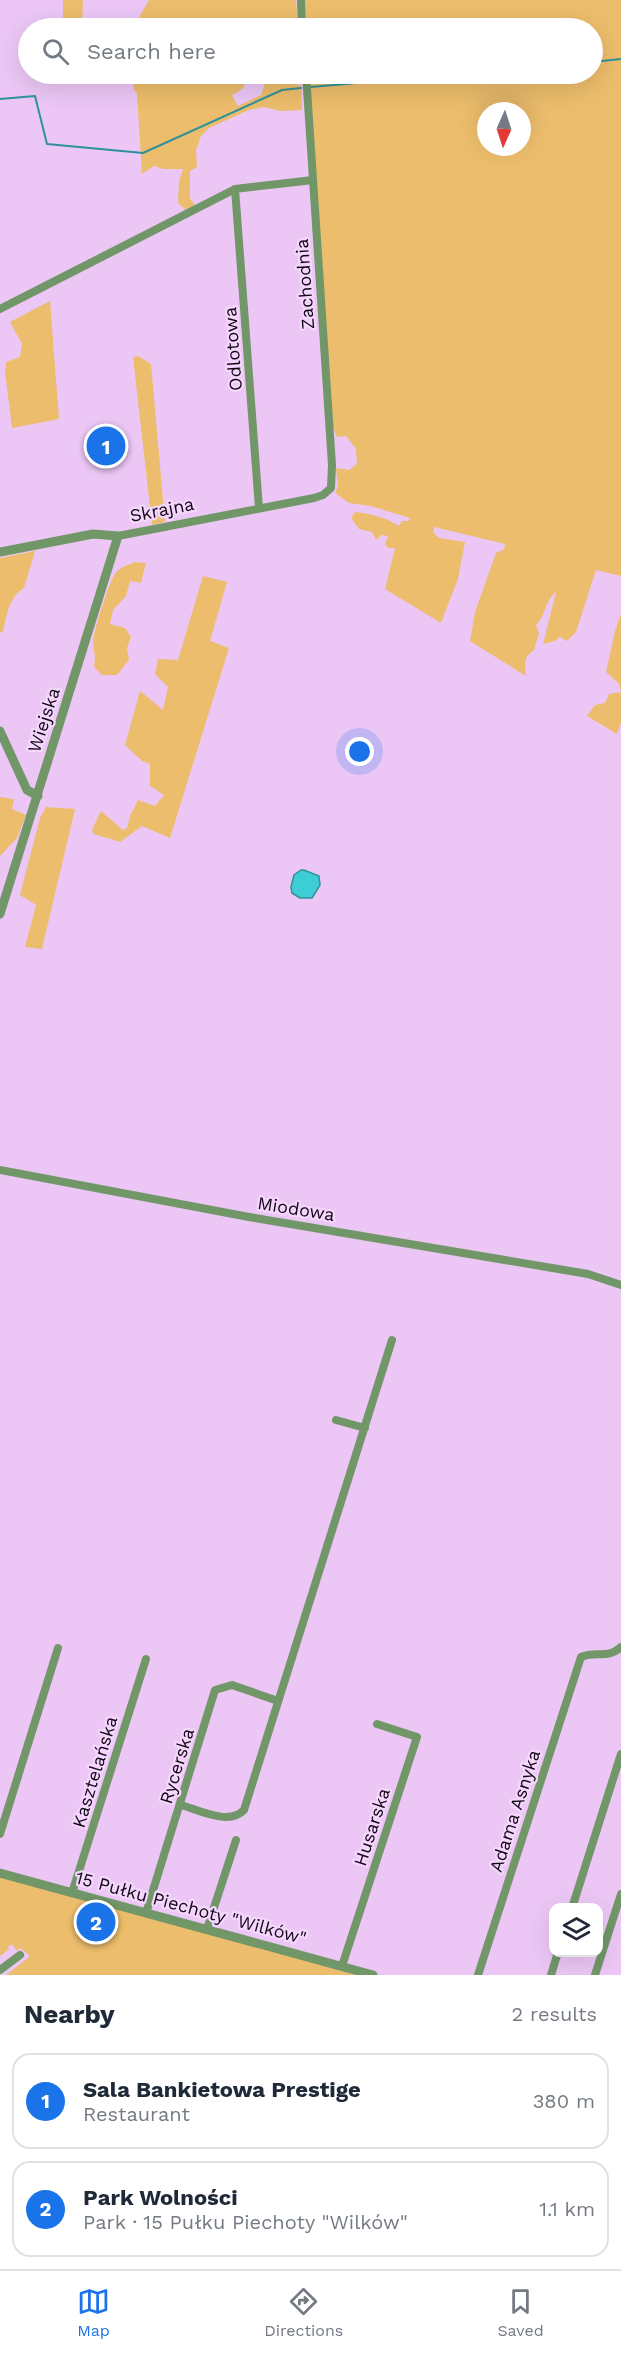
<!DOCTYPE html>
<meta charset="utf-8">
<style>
body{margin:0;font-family:"Work Sans",sans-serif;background:#f6f6f7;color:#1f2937}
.controls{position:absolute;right:18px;bottom:18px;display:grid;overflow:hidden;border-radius:12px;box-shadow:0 6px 24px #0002}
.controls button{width:54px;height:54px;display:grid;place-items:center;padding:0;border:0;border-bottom:2px solid #e0e1e3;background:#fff;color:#1f2937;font:30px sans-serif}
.compass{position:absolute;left:477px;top:102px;width:54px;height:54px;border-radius:50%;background:#fff;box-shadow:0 6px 24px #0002;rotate:183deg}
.you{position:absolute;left:360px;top:752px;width:21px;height:21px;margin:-15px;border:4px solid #fff;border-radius:50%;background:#1a73e8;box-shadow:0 0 0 9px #1a73e833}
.badge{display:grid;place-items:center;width:39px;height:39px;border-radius:50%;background:#1a73e8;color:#fff;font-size:20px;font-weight:700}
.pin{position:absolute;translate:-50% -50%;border:3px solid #fff;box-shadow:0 2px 6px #0006}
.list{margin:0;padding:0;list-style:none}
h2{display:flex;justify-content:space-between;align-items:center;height:78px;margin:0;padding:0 24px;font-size:26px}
h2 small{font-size:20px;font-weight:400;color:#747a83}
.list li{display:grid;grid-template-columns:39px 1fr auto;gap:18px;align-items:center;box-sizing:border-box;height:96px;margin:0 12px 12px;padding:0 12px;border:2px solid #e0e1e3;border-radius:18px}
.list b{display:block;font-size:22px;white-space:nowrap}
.list p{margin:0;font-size:20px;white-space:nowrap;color:#747a83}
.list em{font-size:20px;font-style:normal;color:#747a83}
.icon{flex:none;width:33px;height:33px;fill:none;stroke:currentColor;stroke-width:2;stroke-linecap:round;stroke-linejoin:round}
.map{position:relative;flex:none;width:621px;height:1975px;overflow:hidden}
.search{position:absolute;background:#fff;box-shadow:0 6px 24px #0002;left:18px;right:18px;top:18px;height:66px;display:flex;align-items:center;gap:15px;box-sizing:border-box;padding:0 21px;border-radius:33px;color:#747a83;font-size:22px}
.sheet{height:294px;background:#fff}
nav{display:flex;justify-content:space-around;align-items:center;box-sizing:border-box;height:84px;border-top:2px solid #e0e1e3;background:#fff;font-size:16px;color:#747a83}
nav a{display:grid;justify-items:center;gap:3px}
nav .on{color:#1a73e8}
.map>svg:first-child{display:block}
.green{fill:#ecbd6c;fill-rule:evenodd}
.water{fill:#3cced4;stroke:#2f929b;stroke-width:1.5}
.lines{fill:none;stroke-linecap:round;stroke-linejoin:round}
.stream{stroke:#2f929b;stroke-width:2}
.minor{stroke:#719768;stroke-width:8}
.tertiary{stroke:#719768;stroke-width:9}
.labels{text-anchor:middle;stroke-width:4.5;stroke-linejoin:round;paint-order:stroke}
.street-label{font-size:18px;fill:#120615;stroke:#f5d7fd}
</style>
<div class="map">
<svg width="621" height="1975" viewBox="0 0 621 1975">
<rect width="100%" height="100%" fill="#ecc7f6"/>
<!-- green -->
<path class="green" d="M63 0H83L82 24 63 26Z
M149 0H296L298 28H133Z
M305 0H621V576L596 570 576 632 567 641 560 637 555 641 543 644 556 592C545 600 546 616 536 625L539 633 534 650 527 656 525 662 526 676 470 641 475 612 496 553 504 549 505 544 434 527 433 532 439 538 465 542 458 579 441 623 385 589 395 548H388L385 544 388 536 382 535 376 540 372 532 359 529 351 518 355 512C372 514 385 517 399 526L402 521H409L410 518 371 506 349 503 335 493 338 486 336 468 349 470 357 464 356 449 346 436 337 437 333 427 309 74H592V28H306ZM486 111H522V147H486Z
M132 74H246C246 87 244 89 232 95L238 106 261 95 264 86 262 74H296L297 85H301L302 110 281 111 263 107 249 110 209 128 201 136 196 150 197 167 190 171V198L195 206 186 210 178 203 179 181 183 169H163L154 166 142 174 137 94 134 89Z
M50 301 59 419 12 428 5 372 6 362 20 357 22 344 10 322Z
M138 356 151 364 165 522 152 525 133 357Z
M35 551 24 588C9 597 7 615 3 631L0 633V558Z
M135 562 146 563 141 583 130 581 126 596 113 610 110 624 125 628 131 637 127 648 129 660 117 675H101L94 666C96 653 94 654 93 643 92 635 110 580 115 574 120 567 128 565 135 562Z
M203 576 227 582 210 641 229 648 170 838 142 826 120 842 94 834 92 830 101 811 123 830 127 828 130 816 138 800 155 806 164 795 150 786V764L142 761 125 745 140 691 163 710 168 687 155 674 158 659 178 660Z
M621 614V722L617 734 587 716 595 705 605 703 609 694 621 692 619 684 606 672 615 631Z
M0 797 14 799 12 809 26 815 17 838 0 856Z
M46 807 75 809 42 949 25 947 36 905 20 895 40 818Z
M0 1877 359 1975H6L29 1957V1955L20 1948 17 1951 12 1944 8 1947 9 1949 0 1956Z"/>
<!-- water -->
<path class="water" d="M301 870H304L319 876 320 885 312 898H300L292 893 291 887 294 875Z"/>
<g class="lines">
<!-- stream -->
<path class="stream" d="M592 62 621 59
M311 87 461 74
M0 99 35 96 47 144 143 153 282 90 301 88"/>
<!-- minor -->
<path class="minor" d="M301 0 302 28
M235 189 259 508
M0 309 235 189 313 180
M118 536 314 498 323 495 331 488 332 465 306 74
M0 1170 249 1217 588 1274 621 1285
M336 1420 365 1428
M181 1805C199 1810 229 1826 244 1810L392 1340
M0 1834 58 1648
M72 1893 146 1659
M572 1908 621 1754
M146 1913 215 1690 232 1685 278 1701
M207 1929 236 1840
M342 1966 417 1737 377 1724
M0 1970 20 1955
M478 1975 581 1657C597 1650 607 1660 621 1647
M551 1975 558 1952
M595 1975 621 1894"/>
<!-- tertiary -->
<path class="tertiary" d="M0 552 93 534 118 536 0 914
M0 731 27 790 38 796
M0 1873 373 1975"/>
</g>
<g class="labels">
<!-- street labels -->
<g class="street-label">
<text transform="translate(305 284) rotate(-94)" y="6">Zachodnia</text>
<text transform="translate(233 349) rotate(-94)" y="6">Odlotowa</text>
<text transform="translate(162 510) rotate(-11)" y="6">Skrajna</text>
<text transform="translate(44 720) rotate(-72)" y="6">Wiejska</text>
<text transform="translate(296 1209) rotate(9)" y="6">Miodowa</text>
<text transform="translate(177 1766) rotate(-73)" y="6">Rycerska</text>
<text transform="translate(95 1772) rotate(-73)" y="6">Kasztelańska</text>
<text transform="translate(515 1811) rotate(-72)" y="6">Adama Asnyka</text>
<text transform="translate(372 1827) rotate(-72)" y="6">Husarska</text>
<text transform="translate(191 1908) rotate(15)" y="6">15 Pułku Piechoty "Wilków"</text>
</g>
</g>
</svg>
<div class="controls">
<button><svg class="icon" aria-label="layers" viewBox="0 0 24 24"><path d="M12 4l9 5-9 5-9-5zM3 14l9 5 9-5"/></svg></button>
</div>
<svg class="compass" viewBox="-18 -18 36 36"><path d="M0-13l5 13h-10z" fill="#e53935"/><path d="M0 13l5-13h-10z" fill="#747a83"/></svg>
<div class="you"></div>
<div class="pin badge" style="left:106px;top:446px">1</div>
<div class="pin badge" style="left:96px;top:1922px">2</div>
<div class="search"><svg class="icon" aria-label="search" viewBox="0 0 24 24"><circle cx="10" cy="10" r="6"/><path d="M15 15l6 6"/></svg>Search here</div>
</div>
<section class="sheet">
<h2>Nearby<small>2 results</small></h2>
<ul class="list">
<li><span class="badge">1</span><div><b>Sala Bankietowa Prestige</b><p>Restaurant</p></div><em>380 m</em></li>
<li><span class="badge">2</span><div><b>Park Wolności</b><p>Park · 15 Pułku Piechoty &quot;Wilków&quot;</p></div><em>1.1 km</em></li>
</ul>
</section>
<nav>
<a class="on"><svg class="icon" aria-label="map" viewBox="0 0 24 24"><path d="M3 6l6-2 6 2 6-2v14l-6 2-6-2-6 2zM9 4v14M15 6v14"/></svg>Map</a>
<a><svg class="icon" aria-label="directions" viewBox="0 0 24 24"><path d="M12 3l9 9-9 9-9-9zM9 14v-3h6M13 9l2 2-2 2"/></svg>Directions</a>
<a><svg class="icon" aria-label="saved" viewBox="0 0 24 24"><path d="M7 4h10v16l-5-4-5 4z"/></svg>Saved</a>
</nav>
